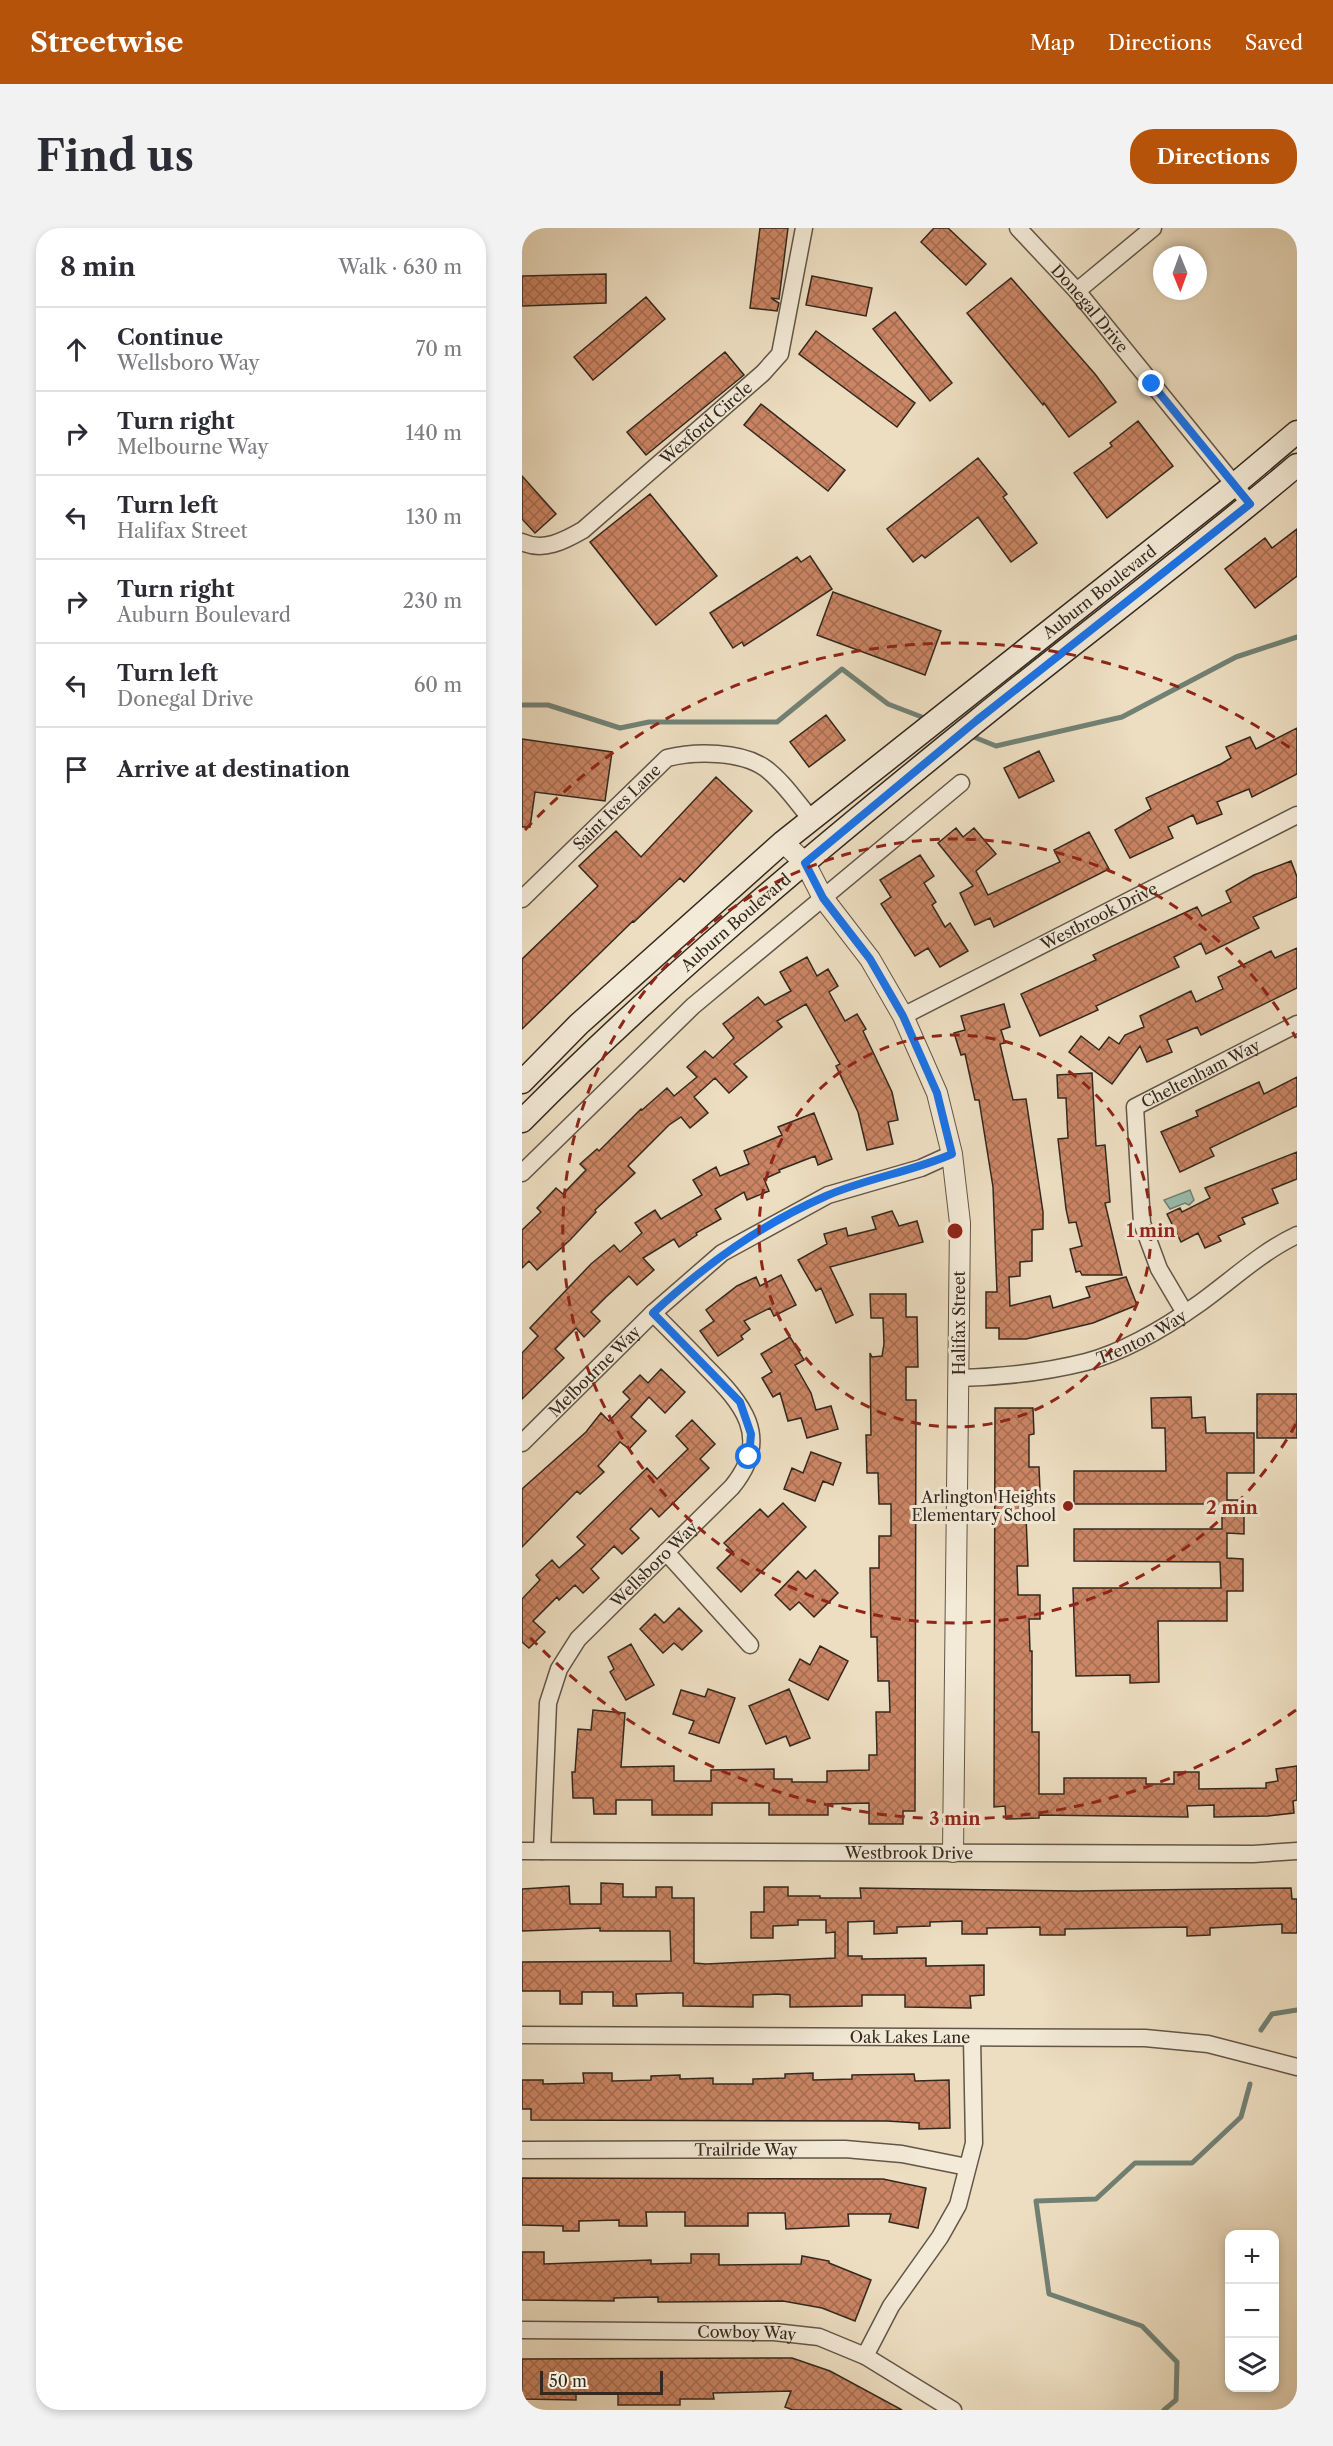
<!DOCTYPE html>
<meta charset="utf-8">
<style>
body{margin:0;font-family:"Libre Caslon Text",serif;background:#f2f2f3;color:#2b2b33}
.controls{position:absolute;right:18px;bottom:18px;display:grid;overflow:hidden;border-radius:12px;box-shadow:0 3px 9px #0003}
.controls button{width:54px;height:54px;display:grid;place-items:center;padding:0;border:0;border-bottom:2px solid #e1e1e2;background:#fff;color:#2b2b33;font:30px sans-serif}
.compass{position:absolute;left:631px;top:18px;width:54px;height:54px;border-radius:50%;background:#fff;box-shadow:0 3px 9px #0003;rotate:179deg}
.scale{position:absolute;left:18px;bottom:15px;width:123px;box-sizing:border-box;padding-left:6px;border:3px solid #33281f;border-top:0;font-size:16px;line-height:21px;white-space:nowrap;color:#33281f;-webkit-text-stroke:4px #f3ead7;paint-order:stroke}
.stop{position:absolute;width:18px;height:18px;margin:-14px;border:4px solid #1a73e8;border-radius:50%;background:#fff}
.stop.end{background:#1a73e8;border-color:#fff;box-shadow:0 2px 6px #0008}
.list{margin:0;padding:0;list-style:none}
h2{display:flex;justify-content:space-between;align-items:center;height:78px;margin:0;padding:0 24px;font-size:26px}
h2 small{font-size:20px;font-weight:400;color:#7c7c81}
.list li{display:grid;grid-template-columns:39px 1fr auto;gap:18px;align-items:center;box-sizing:border-box;height:84px;padding:0 24px;border-top:2px solid #e1e1e2}
.list b{display:block;font-size:22px;white-space:nowrap}
.list p{margin:0;font-size:20px;white-space:nowrap;color:#7c7c81}
.list em{font-size:20px;font-style:normal;color:#7c7c81}
.icon{flex:none;width:33px;height:33px;fill:none;stroke:currentColor;stroke-width:2;stroke-linecap:round;stroke-linejoin:round}
.map{position:relative;flex:none;width:775px;height:2182px;overflow:hidden;border-radius:24px}
header{display:flex;align-items:center;gap:36px;box-sizing:border-box;height:84px;padding:0 30px;background:#b45309;color:#fff}
header strong{font-size:28px}
nav{display:flex;gap:33px;margin-inline-start:auto;font-size:21px}
.intro{display:flex;align-items:center;justify-content:space-between;box-sizing:border-box;height:144px;padding:0 36px}
h1{margin:0;font-size:42px}
.button{padding:15px 27px;border-radius:24px;background:#b45309;color:#fff;font-size:21px;font-weight:700}
main{display:flex;gap:36px;padding:0 36px}
aside{flex:1;background:#fff;border-radius:24px;box-shadow:0 3px 9px #0003}
.map>svg:first-child{display:block}
.water{fill:#9abdae;stroke:#718175;stroke-width:1.5}
.lines{fill:none;stroke-linecap:round;stroke-linejoin:round}
.stream{stroke:#718175;stroke-width:5}
.building{fill:url(#building-cross-hatch);stroke:#33281f;stroke-width:1.5}
.minor-casing{stroke:#625648;stroke-width:19}
.tertiary-casing{stroke:#625648;stroke-width:22}
.secondary-casing{stroke:#33281f;stroke-width:25}
.minor{stroke:#f3ead7;stroke-width:16}
.tertiary{stroke:#f3ead7;stroke-width:20}
.secondary{stroke:#f3ead7;stroke-width:22}
.route{stroke:#1a73e8;stroke-width:8}
.ring{fill:none;stroke:#8f2418;stroke-width:3;stroke-dasharray:10 8}
.poi-dot{fill:#8f2418;stroke:#f3ead7;stroke-width:2}
.labels{text-anchor:middle;stroke-width:6;stroke-linejoin:round;paint-order:stroke}
.street-label{font-size:16px;fill:#33281f;stroke:#f3ead7}
.poi-label{font-size:16px;fill:#33281f;stroke:#f3ead7;text-anchor:end}
.centre{fill:#8f2418;stroke:#f3ead7;stroke-width:3}
.ring-label{font-size:18px;text-anchor:middle;font-weight:bold;fill:#8f2418;stroke:#f3ead7;stroke-width:6;stroke-linejoin:round;paint-order:stroke}
</style>
<header>
<strong>Streetwise</strong>
<nav><a>Map</a><a>Directions</a><a>Saved</a></nav>
</header>
<div class="intro"><h1>Find us</h1><a class="button">Directions</a></div>
<main>
<aside>
<h2>8 min<small>Walk · 630 m</small></h2>
<ul class="list">
<li><svg class="icon" aria-label="ahead" viewBox="0 0 24 24"><path d="M12 20V5M6 11l6-6 6 6"/></svg><div><b>Continue</b><p>Wellsboro Way</p></div><em>70 m</em></li>
<li><svg class="icon" aria-label="right" viewBox="0 0 24 24"><path d="M7 20v-9h11M14 6l5 5-5 5"/></svg><div><b>Turn right</b><p>Melbourne Way</p></div><em>140 m</em></li>
<li><svg class="icon" aria-label="left" viewBox="0 0 24 24"><path d="M17 20v-9H6M10 6l-5 5 5 5"/></svg><div><b>Turn left</b><p>Halifax Street</p></div><em>130 m</em></li>
<li><svg class="icon" aria-label="right" viewBox="0 0 24 24"><path d="M7 20v-9h11M14 6l5 5-5 5"/></svg><div><b>Turn right</b><p>Auburn Boulevard</p></div><em>230 m</em></li>
<li><svg class="icon" aria-label="left" viewBox="0 0 24 24"><path d="M17 20v-9H6M10 6l-5 5 5 5"/></svg><div><b>Turn left</b><p>Donegal Drive</p></div><em>60 m</em></li>
<li><svg class="icon" aria-label="arrive" viewBox="0 0 24 24"><path d="M6 21V4h12l-3 4 3 4H6"/></svg><div><b>Arrive at destination</b></div></li>
</ul>
</aside>
<div class="map">
<svg width="775" height="2182" viewBox="0 0 775 2182">
<defs>
<pattern id="building-cross-hatch" width="8" height="8" patternUnits="userSpaceOnUse" patternTransform="scale(1.5)"><rect width="8" height="8" fill="#cb8564"/><path d="M0 0l8 8M0 8l8-8" fill="none" stroke="#a56d52"/></pattern>
</defs>
<rect width="100%" height="100%" fill="#eddec1"/>
<filter id="stains"><feTurbulence type="fractalNoise" baseFrequency=".00333" numOctaves="4"/><feColorMatrix values="0 0 0 0 .2 0 0 0 0 .09 0 0 0 0 .02 0 0 0 .5 -.17"/></filter>
<radialGradient id="worn" r=".72"><stop offset=".6" stop-color="#630" stop-opacity="0"/><stop offset="1" stop-color="#630" stop-opacity=".3"/></radialGradient>
<!-- water -->
<path class="water" d="M668 962 672 972 667 977 663 975 648 981 642 972Z"/>
<g class="lines">
<!-- stream -->
<path class="stream" d="M0 477H26L98 500 127 494H255L320 441 366 476 405 491
M447 507 474 518 600 489 714 429 775 409
M739 1802 750 1786 775 1782
M642 2182 654 2172 655 2134 620 2098 527 2066 514 1973 574 1971 613 1935H670L719 1889 728 1856"/>
</g>
<!-- building -->
<path class="building" d="M238 0H266L257 71 249 70 257 75 255 83 228 80Z
M412 0H426L464 36 444 57 399 14Z
M84 46V75L0 78V48Z
M290 48 350 60 344 88 284 77Z
M489 50 573 146 594 174 547 209 522 175 521 177 445 85Z
M124 69 143 91 71 152 52 129Z
M373 84 430 155 408 173 351 101Z
M294 103 393 175 375 199 277 126Z
M203 124 222 147 124 227 105 204Z
M239 176 323 242 306 263 222 197Z
M616 193 651 238 585 290 552 245 590 218 588 215Z
M456 230 485 266 481 269 515 315 489 334 456 289 403 330 400 327 391 334 365 301Z
M0 248 34 286 13 305 0 291Z
M128 266 195 348 134 397 68 314Z
M775 301V348L733 380 703 341 743 310 750 320Z
M288 328 310 361 222 418 220 414 211 420 188 385 275 329 279 334Z
M311 364 419 403 403 447 295 407Z
M304 487 323 512 287 539 268 514Z
M775 500V546L730 569 727 561 695 574 700 586 675 596 671 587 646 599 651 610 608 630 593 602 629 581 624 570 699 536 709 530 704 519 728 509 734 521Z
M0 511 90 524 83 573 13 564 8 599H0Z
M517 523 532 553 497 570 482 540Z
M194 549 230 583 162 654 158 650 112 694 111 693 0 801V731L76 658 57 638 94 603 119 629Z
M434 600 441 609 452 600 474 626 454 643 466 667 538 634 532 622 567 604 587 641 472 699 468 690 453 697 438 665 451 658 416 615Z
M398 627 412 648 402 655 414 674 410 677 423 699 428 695 446 723 418 739 406 720 393 728 359 676 369 669 358 652Z
M769 633 775 649V669L731 689 737 700 684 726 679 715 652 729 657 739 574 778 576 782 518 808 499 766 574 732 571 727 675 679 680 688 709 674 704 663 732 647Z
M775 720V760L679 807 675 799 645 812 650 824 625 834 618 818 590 856 547 824 559 808 577 822 587 809 597 816 603 807 622 799 618 788 669 763 674 774 701 761 696 749 749 723 753 730Z
M285 729 295 748 306 741 316 758 307 764 323 793 335 786 344 801 341 803 370 864 376 892 366 894 371 916 345 922 336 884 314 838 318 836 284 776 255 793 260 799 212 836 225 849 207 865 193 850 172 869 186 885 168 900 159 889 147 897 106 938 113 945 73 982 74 984 48 1012 15 1042 7 1033 0 1040V1002L19 984 15 980 34 960 41 966 64 942 58 936 75 921 77 923 119 881 120 882 145 860 152 868 175 849 165 839 183 823 191 830 212 810 201 796 236 769 243 777 269 763 258 744Z
M482 776 488 799 479 802 483 815 478 816 491 872 504 871 521 984V1001L510 1002V1033L498 1034V1048L487 1049 488 1078 528 1068 531 1080 568 1069 564 1059 604 1049 615 1077 571 1095 504 1111H477V1100H464V1064H475L471 959 457 872H453L443 826 439 827 432 805 443 802 439 788Z
M570 845 574 918 583 917 588 974 583 975 600 1047H560L558 1043 554 1044 548 1021 560 1018 554 994 547 995 544 981 536 911 546 910 544 870H536L535 847Z
M775 849V878L688 920 692 928 658 944 639 904 676 888 674 883 737 854 742 866Z
M292 885 310 931 296 937 293 928 257 942 258 944 242 951 247 963 225 972 222 964 193 981 199 991 174 1005 175 1007 157 1019 152 1011 121 1030 132 1042 115 1057 107 1048 84 1069 69 1084 78 1093 62 1109 54 1100 33 1121 42 1130 0 1171V1125L16 1108 8 1100 69 1036 92 1017 98 1024 120 1005 113 995 133 982 139 991 180 967 171 952 194 939 198 948 227 936 222 923 260 907 256 899Z
M775 924V951L750 961 756 975 720 990 723 996 696 1008 699 1013 683 1020 676 1005 659 1014 645 986 658 980 660 984 688 970 683 960Z
M370 983 377 998 395 993 401 1014 308 1039 331 1087 314 1095 299 1060 294 1063 276 1032 305 1016 302 1006 324 1000 326 1008 354 1001 350 989Z
M259 1047 274 1077 252 1088 248 1080 222 1093 228 1101 219 1108 221 1111 196 1128 178 1103 192 1093 184 1082 215 1058 234 1049 238 1058Z
M348 1066H384V1089H395L396 1139H384V1172H394L393 1583H381V1596H347V1575L306 1576V1587H247V1575H190V1587H130V1572H94V1586H72L71 1570H51L50 1544H53L56 1501 69 1502 71 1482 103 1485 99 1539 152 1538V1553H189V1542L252 1541V1551H270V1554H305V1543L347 1542V1527H355L354 1484H368L367 1453H356L355 1409H349L348 1340H357V1308H369V1276H357L356 1245H345L344 1207H349L348 1125 350 1129 360 1128 362 1116 361 1090H349Z
M268 1109 282 1132 273 1137 289 1165 294 1182 309 1178 316 1201 285 1210 279 1190 266 1193 258 1165 251 1169 240 1150 250 1144 239 1126Z
M139 1141 163 1164 143 1185 127 1169 109 1189 124 1203 107 1221 98 1214 76 1238 82 1244 58 1266 55 1263 0 1319V1261L64 1204 79 1185 87 1193 108 1171 101 1164 118 1147 126 1155Z
M735 1166H775V1210H735Z
M669 1169 670 1190 683 1189 684 1205H732V1245H705V1272H722V1306L705 1305V1330L721 1331V1363H705V1393H636L637 1454 608 1455V1447L554 1448 551 1360H699L698 1334 552 1333V1301H700V1276H552V1243H644L643 1200H630L629 1170Z
M473 1180H511L512 1206 507 1207V1239H517L518 1263H503L506 1338H495L496 1367H518V1391H507L508 1423H510V1504H517V1566H542V1550H624V1556H652V1544H677V1561L744 1560V1555L756 1553 754 1541 775 1538V1572L771 1573 772 1585 746 1588 692 1589V1577L665 1578 666 1589 517 1587V1590L484 1591 483 1578 472 1579Z
M170 1192 193 1216 178 1231 187 1240 137 1289 129 1280 108 1301 117 1310 100 1326 92 1318 69 1341 77 1350 61 1365 53 1357 37 1372 35 1369 11 1393 23 1404 7 1420 0 1414V1371L18 1352 14 1347 30 1332 37 1340 63 1317 55 1309 125 1240 135 1251 166 1221 154 1208Z
M289 1224 319 1235 311 1257 301 1253 293 1273 262 1261 270 1240 281 1245Z
M261 1275 284 1299 219 1364 195 1340 211 1324 202 1315 238 1281 246 1289Z
M293 1342 316 1365 292 1389 277 1374 268 1382 253 1367 276 1343 284 1351Z
M157 1380 180 1403 160 1422 152 1415 141 1425 118 1401 133 1386 142 1395Z
M109 1416 132 1457 104 1472 88 1444 92 1441 86 1429Z
M298 1418 326 1433 306 1472 267 1452 278 1431 288 1437Z
M186 1461 213 1470 197 1515 167 1505 172 1493 151 1486 159 1462 183 1469Z
M267 1461 288 1510 268 1518 264 1508 244 1516 227 1478Z
M79 1655 101 1656V1669H134V1659H150V1670H172V1735L184 1736 313 1730V1704L304 1705V1692H276V1697L251 1698V1710H229V1684H242V1659H266V1668H298V1670H339L338 1660 555 1663 769 1660 770 1671H775V1705H760V1696L688 1700V1707L665 1708V1699L543 1701V1707H518V1699L465 1700V1706H440V1693L408 1694V1698L375 1699V1705L352 1706V1693L326 1694V1728H340V1731L404 1730V1738L462 1737V1767L448 1768 449 1780 383 1779V1767H340V1778L268 1779V1767L256 1766 231 1767V1779L161 1778V1765H149L114 1766 115 1778H91V1764H60V1776H38V1763H0V1734L149 1733 148 1703H78V1700L0 1703V1661L47 1658 48 1676H79Z
M61 1845H90V1853L129 1852V1848L158 1847V1851L191 1850V1856H231V1851L263 1850V1846L291 1845V1852L330 1851V1847L392 1846 393 1853 427 1852 428 1900 397 1901V1895L365 1893 9 1892V1881H0V1852H21V1856L62 1855Z
M0 1950 361 1951 404 1960 396 2000 367 1994 369 1986H326L327 1998 264 2001 263 1985H226V1998H163V1984H124L125 1998H97V1992L57 1993V2003H41V1998L0 1997Z
M0 2024H22V2036L129 2032V2036L169 2035V2026H197V2037L279 2036 280 2028 307 2033V2035L349 2052 333 2093 300 2080 261 2073 136 2074V2069L92 2070V2073L0 2072Z
M270 2130 308 2143 380 2182H271L263 2179 269 2163 191 2165 192 2171H158V2177H96V2165L54 2166V2172L0 2171V2131Z"/>
<g class="lines">
<defs>
<g id="minor">
<path id="s1" d="M496 0 555 63 728 276"/>
<path d="M555 63 631 0"/>
<path id="s2" d="M0 314C21 324 42 313 61 302L241 145 258 126 282 0"/>
<path id="s3" d="M0 671 145 530C173 523 219 523 243 540 261 553 275 575 290 592"/>
<path id="s4" d="M381 788 775 587"/>
<path d="M0 945 171 778 439 555"/>
<path id="s5" d="M663 1085 637 1041 620 995 613 879 775 796"/>
<path id="s6" d="M437 1150C479 1149 524 1144 564 1134 605 1123 644 1099 678 1075 710 1052 739 1024 775 1007"/>
<path id="s7" d="M0 1215 131 1085 200 1025 306 967 399 940 430 926"/>
<path d="M144 1324 228 1417"/>
<path id="s8" d="M0 1623 731 1626 775 1623"/>
<path id="s9" d="M20 1623 26 1475 37 1441 56 1411 210 1259C251 1209 220 1175 183 1138 166 1120 149 1103 131 1085"/>
<path id="s10" d="M0 1807 623 1810 686 1816 775 1839"/>
<path id="s11" d="M0 1922 323 1921 380 1926 445 1939"/>
<path id="s12" d="M0 2102 252 2104 297 2109 343 2128 431 2182"/>
<path d="M343 2128 369 2078 418 2009 436 1977 452 1915 450 1810"/>
</g>
<path id="tertiary" d="M261 614 283 635 301 670 348 731 381 788 415 865 430 926 438 995 431 1624"/>
<g id="secondary">
<path id="s13" d="M0 854 57 796 261 614 712 257 775 204"/>
<path id="s14" d="M0 893C142 749 299 619 456 492 562 406 671 325 775 237"/>
</g>
</defs>
<!-- minor casing -->
<use href="#minor" class="minor-casing"/>
<!-- tertiary casing -->
<use href="#tertiary" class="tertiary-casing"/>
<!-- secondary casing -->
<use href="#secondary" class="secondary-casing"/>
<!-- minor -->
<use href="#minor" class="minor"/>
<!-- tertiary -->
<use href="#tertiary" class="tertiary"/>
<!-- secondary -->
<use href="#secondary" class="secondary"/>
</g>
<g class="lines">
<!-- route -->
<path class="route" d="M227 1229 229 1206 218 1174 131 1085C184 1036 238 997 304 968 345 950 389 944 430 926L415 865 381 788 348 731 301 670 283 635 454 493 728 276 630 156"/>
</g>
<!-- distance rings -->
<g class="ring">
<circle cx="433" cy="1003" r="196"/>
<path d="M774 1196A392 392 0 1 1 774 810"/>
<path d="M774 1482A588 588 0 0 1 3 1404M3 602A588 588 0 0 1 774 524"/>
</g>
<!-- markers -->
<circle class="poi-dot" cx="546" cy="1278" r="6"/>
<g class="labels">
<!-- street labels -->
<g class="street-label">
<text dy="6" stroke="none"><textPath href="#s1" startOffset="108">Donegal Drive</textPath></text>
<text dy="6" stroke="none"><textPath href="#s2" startOffset="228">Wexford Circle</textPath></text>
<text dy="6" stroke="none"><textPath href="#s13" startOffset="758">Auburn Boulevard</textPath></text>
<text dy="6" stroke="none"><textPath href="#s3" startOffset="132">Saint Ives Lane</textPath></text>
<text dy="6" stroke="none"><textPath href="#s4" startOffset="220">Westbrook Drive</textPath></text>
<text dy="6" stroke="none"><textPath href="#s14" startOffset="292">Auburn Boulevard</textPath></text>
<text dy="6" stroke="none"><textPath href="#s5" startOffset="290">Cheltenham Way</textPath></text>
<text transform="translate(437 1095) rotate(-90)" y="6">Halifax Street</text>
<text dy="6" stroke="none"><textPath href="#s6" startOffset="189">Trenton Way</textPath></text>
<text dy="6" stroke="none"><textPath href="#s7" startOffset="102">Melbourne Way</textPath></text>
<text dy="6" stroke="none"><textPath href="#s9" startOffset="326">Wellsboro Way</textPath></text>
<text dy="6" stroke="none"><textPath href="#s8" startOffset="387">Westbrook Drive</textPath></text>
<text dy="6" stroke="none"><textPath href="#s10" startOffset="388">Oak Lakes Lane</textPath></text>
<text dy="6" stroke="none"><textPath href="#s11" startOffset="224">Trailride Way</textPath></text>
<text dy="6" stroke="none"><textPath href="#s12" startOffset="225">Cowboy Way</textPath></text>
</g>
<!-- poi labels -->
<g class="poi-label">
<text x="534" y="1275">Arlington Heights<tspan x="534" dy="18">Elementary School</tspan></text>
</g>
</g>
<circle cx="433" cy="1003" r="9" class="centre"/>
<g class="ring-label">
<text x="629" y="1009">1 min</text>
<text x="710" y="1286">2 min</text>
<text x="433" y="1597">3 min</text>
</g>
<rect width="100%" height="100%" filter="url(#stains)"/>
<rect width="100%" height="100%" fill="url(#worn)"/>
</svg>
<div class="controls">
<button>+</button>
<button>−</button>
<button><svg class="icon" aria-label="layers" viewBox="0 0 24 24"><path d="M12 4l9 5-9 5-9-5zM3 14l9 5 9-5"/></svg></button>
</div>
<svg class="compass" viewBox="-18 -18 36 36"><path d="M0-13l5 13h-10z" fill="#e53935"/><path d="M0 13l5-13h-10z" fill="#7c7c81"/></svg>
<div class="scale">50 m</div>
<div class="stop" style="left:227px;top:1229px"></div>
<div class="stop end" style="left:630px;top:156px"></div>
</div>
</main>
